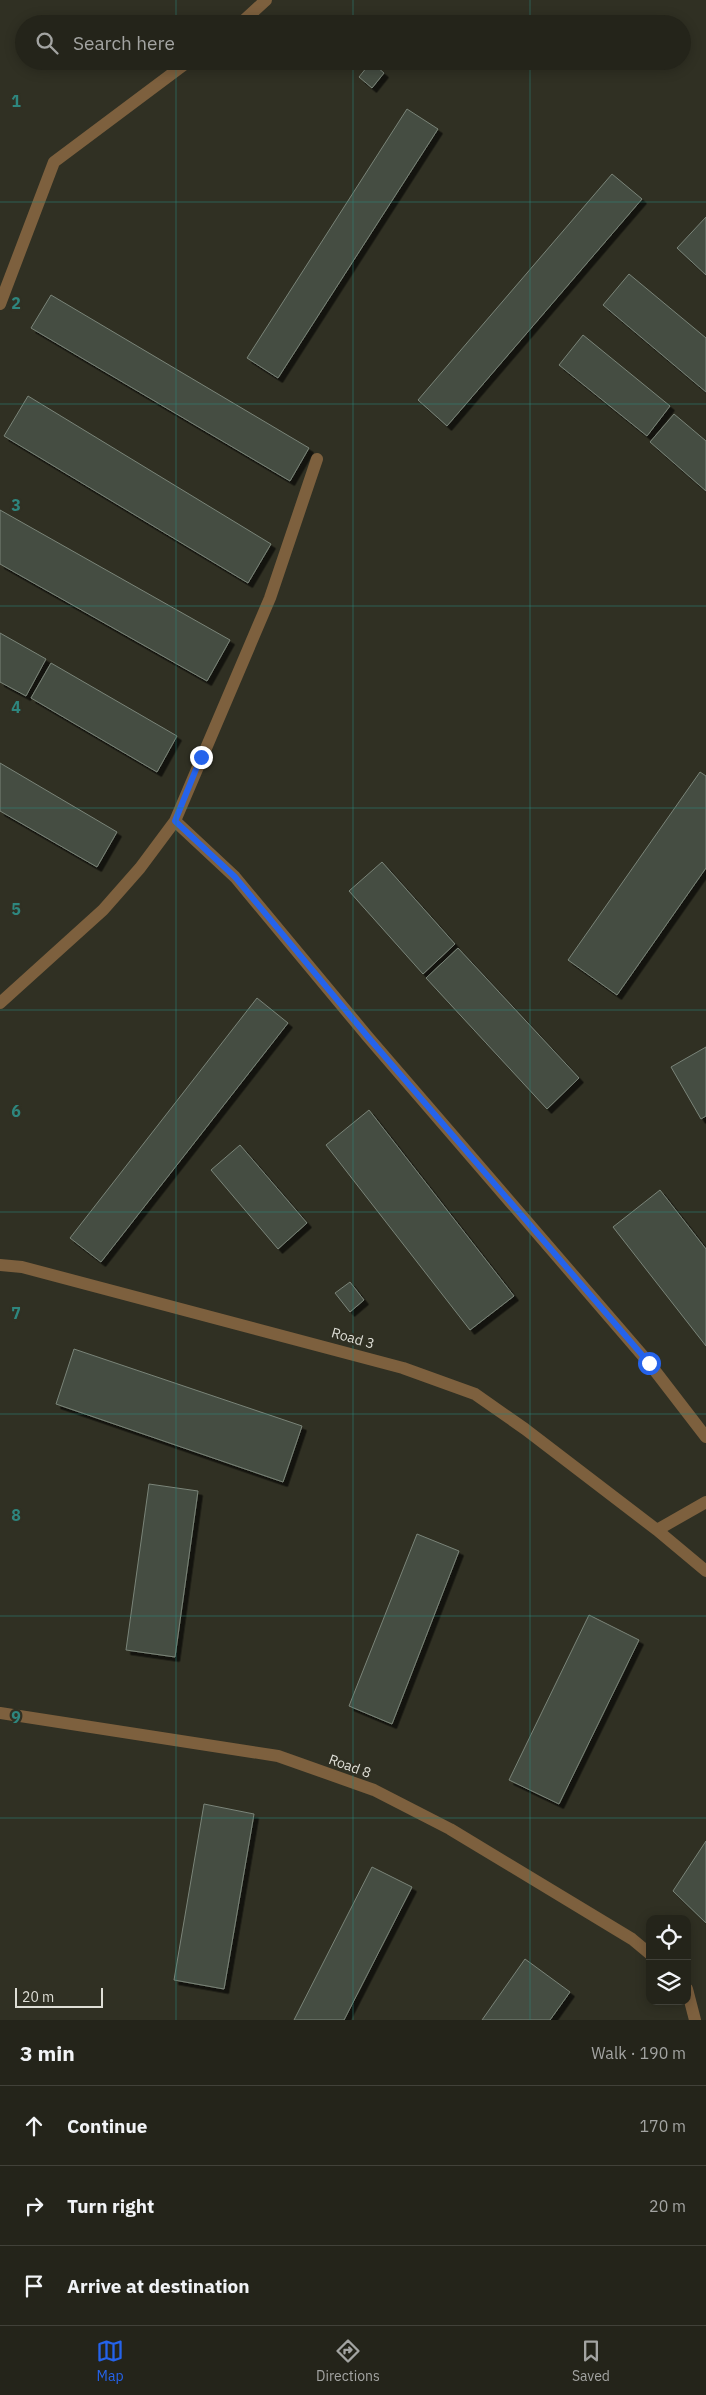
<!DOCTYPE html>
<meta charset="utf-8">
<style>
body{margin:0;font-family:"IBM Plex Sans",sans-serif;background:#2c2c23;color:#f1f3f6}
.controls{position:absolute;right:15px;bottom:15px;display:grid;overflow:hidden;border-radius:10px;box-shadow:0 2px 12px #0003}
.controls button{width:45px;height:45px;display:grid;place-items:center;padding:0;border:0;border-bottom:1px solid #414139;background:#24241a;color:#f1f3f6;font:25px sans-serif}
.scale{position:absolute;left:15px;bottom:12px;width:88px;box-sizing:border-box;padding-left:5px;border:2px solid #deded6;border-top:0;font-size:14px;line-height:18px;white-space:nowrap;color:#deded6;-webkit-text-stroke:4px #303023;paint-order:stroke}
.stop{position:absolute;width:15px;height:15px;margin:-11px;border:4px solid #2563eb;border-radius:50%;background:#fff}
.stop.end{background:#2563eb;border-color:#fff;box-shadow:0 1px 5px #0008}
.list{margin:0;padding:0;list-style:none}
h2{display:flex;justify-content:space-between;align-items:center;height:65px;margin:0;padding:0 20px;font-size:21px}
h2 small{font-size:16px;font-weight:400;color:#a3a4a2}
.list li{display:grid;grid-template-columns:32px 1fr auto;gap:15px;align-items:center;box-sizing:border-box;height:80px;padding:0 20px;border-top:1px solid #414139}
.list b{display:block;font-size:19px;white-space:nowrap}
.list em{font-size:16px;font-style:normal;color:#a3a4a2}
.icon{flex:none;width:28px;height:28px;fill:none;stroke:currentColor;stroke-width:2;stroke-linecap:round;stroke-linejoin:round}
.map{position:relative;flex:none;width:706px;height:2020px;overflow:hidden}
.search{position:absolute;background:#24241a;box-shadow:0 2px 12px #0003;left:15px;right:15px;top:15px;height:55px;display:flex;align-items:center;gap:12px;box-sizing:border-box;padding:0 18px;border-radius:28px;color:#a3a4a2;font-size:19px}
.sheet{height:305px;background:#24241a}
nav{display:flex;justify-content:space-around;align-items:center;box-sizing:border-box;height:70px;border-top:1px solid #414139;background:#24241a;font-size:14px;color:#a3a4a2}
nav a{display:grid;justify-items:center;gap:2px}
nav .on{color:#2563eb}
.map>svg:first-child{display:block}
.building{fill:#454d43;stroke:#7a8478;filter:url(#shadow)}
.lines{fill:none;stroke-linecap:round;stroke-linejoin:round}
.street{stroke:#7d603e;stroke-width:12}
.route{stroke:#2563eb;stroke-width:6}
.grid{fill:none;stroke:#2e867e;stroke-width:1;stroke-opacity:0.55}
.labels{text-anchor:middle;stroke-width:4.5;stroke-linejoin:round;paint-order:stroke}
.street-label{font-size:14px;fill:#deded6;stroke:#303023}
.grid-label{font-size:16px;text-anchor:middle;font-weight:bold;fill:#2e867e;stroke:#303023;stroke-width:4.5;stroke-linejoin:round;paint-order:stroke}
</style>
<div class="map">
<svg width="706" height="2020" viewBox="0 0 706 2020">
<defs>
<filter id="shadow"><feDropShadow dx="4.5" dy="4.5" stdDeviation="0" flood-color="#0009"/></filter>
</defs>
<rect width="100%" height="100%" fill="#303023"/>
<!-- building -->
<path class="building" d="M371 62 384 73 372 88 359 77Z
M407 109 438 129 278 378 247 358Z
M612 174 642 199 447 426 418 400Z
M706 217V275L677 248Z
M629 274 706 338V392L603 305Z
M51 295 309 448 290 481 31 328Z
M583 335 670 406 647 436 559 365Z
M28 396 271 544 248 583 4 436Z
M674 414 706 441V491L650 442Z
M0 510 230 640 207 681 0 564Z
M0 633 46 659 26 696 0 682Z
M51 663 177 736 157 772 31 698Z
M0 763 117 832 97 867 0 811Z
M700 772 706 776V868L617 995 568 960Z
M382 862 455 944 423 974 349 891Z
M458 948 579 1078 547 1109 426 978Z
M257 998 288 1023 101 1262 70 1238Z
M706 1047V1116L701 1119 671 1067Z
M369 1110 514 1296 470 1330 326 1145Z
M240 1145 307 1223 278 1249 211 1170Z
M660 1190 706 1249V1346L613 1227Z
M350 1282 364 1300 350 1312 335 1293Z
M74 1349 302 1426 283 1482 56 1404Z
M149 1484 198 1491 175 1657 126 1650Z
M417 1534 459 1551 392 1724 349 1706Z
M589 1615 639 1640 559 1804 509 1780Z
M204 1804 254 1814 224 1989 174 1980Z
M706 1841V1923L673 1891Z
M372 1867 412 1887 344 2020H294Z
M525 1959 570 1992 550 2020H482Z"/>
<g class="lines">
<!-- street -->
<path class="street" d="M240 24 266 0
M0 304 54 162 189 61
M175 821 235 877 368 1037 649 1363 706 1437
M0 1003 103 910 140 868 175 821 270 598 317 459
M0 1265 22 1267 403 1368 475 1394 525 1429 657 1530 706 1571
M657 1530 706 1502
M0 1713 278 1756 374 1790 450 1829 632 1939 650 1954
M687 1989 695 2020"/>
</g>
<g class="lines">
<!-- route -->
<path class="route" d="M201 757 175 821 235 877 368 1037 649 1363"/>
</g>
<!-- grid -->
<path class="grid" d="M176 0V24M353 0V24M530 0V24M176 61V2020M353 61V2020M530 61V2020M0 202H706M0 404H706M0 606H706M0 808H706M0 1010H706M0 1212H706M0 1414H706M0 1616H706M0 1818H706"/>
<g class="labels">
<!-- street labels -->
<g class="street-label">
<text transform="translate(353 1338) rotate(16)" y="5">Road 3</text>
<text transform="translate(350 1766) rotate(20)" y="5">Road 8</text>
</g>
</g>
<g class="grid-label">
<text x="16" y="107">1</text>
<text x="16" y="309">2</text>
<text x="16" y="511">3</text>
<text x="16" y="713">4</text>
<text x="16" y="915">5</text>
<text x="16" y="1117">6</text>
<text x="16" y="1319">7</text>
<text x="16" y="1521">8</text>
<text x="16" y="1723">9</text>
</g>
</svg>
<div class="controls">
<button><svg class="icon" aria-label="locate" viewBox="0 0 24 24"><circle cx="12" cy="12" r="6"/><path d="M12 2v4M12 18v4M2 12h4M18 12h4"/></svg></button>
<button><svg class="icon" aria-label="layers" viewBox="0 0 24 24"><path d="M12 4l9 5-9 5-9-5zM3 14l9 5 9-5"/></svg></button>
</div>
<div class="scale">20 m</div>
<div class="stop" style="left:649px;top:1363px"></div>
<div class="stop end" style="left:201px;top:757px"></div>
<div class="search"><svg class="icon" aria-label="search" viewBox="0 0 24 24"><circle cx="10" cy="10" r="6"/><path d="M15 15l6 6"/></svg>Search here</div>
</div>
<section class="sheet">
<h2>3 min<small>Walk · 190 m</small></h2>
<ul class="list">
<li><svg class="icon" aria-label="ahead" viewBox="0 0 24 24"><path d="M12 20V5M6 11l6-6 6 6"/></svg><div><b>Continue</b></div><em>170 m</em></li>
<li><svg class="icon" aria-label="right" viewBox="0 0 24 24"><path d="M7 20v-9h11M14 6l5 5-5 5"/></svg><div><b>Turn right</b></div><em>20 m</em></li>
<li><svg class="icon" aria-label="arrive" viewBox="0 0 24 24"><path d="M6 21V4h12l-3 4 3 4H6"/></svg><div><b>Arrive at destination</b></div></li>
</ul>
</section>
<nav>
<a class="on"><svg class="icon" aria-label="map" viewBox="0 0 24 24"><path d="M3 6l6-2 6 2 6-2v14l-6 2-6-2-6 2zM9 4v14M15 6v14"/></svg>Map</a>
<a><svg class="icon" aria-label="directions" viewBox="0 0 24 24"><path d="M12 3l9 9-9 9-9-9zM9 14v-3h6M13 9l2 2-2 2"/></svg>Directions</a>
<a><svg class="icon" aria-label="saved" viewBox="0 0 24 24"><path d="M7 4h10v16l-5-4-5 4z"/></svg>Saved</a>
</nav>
